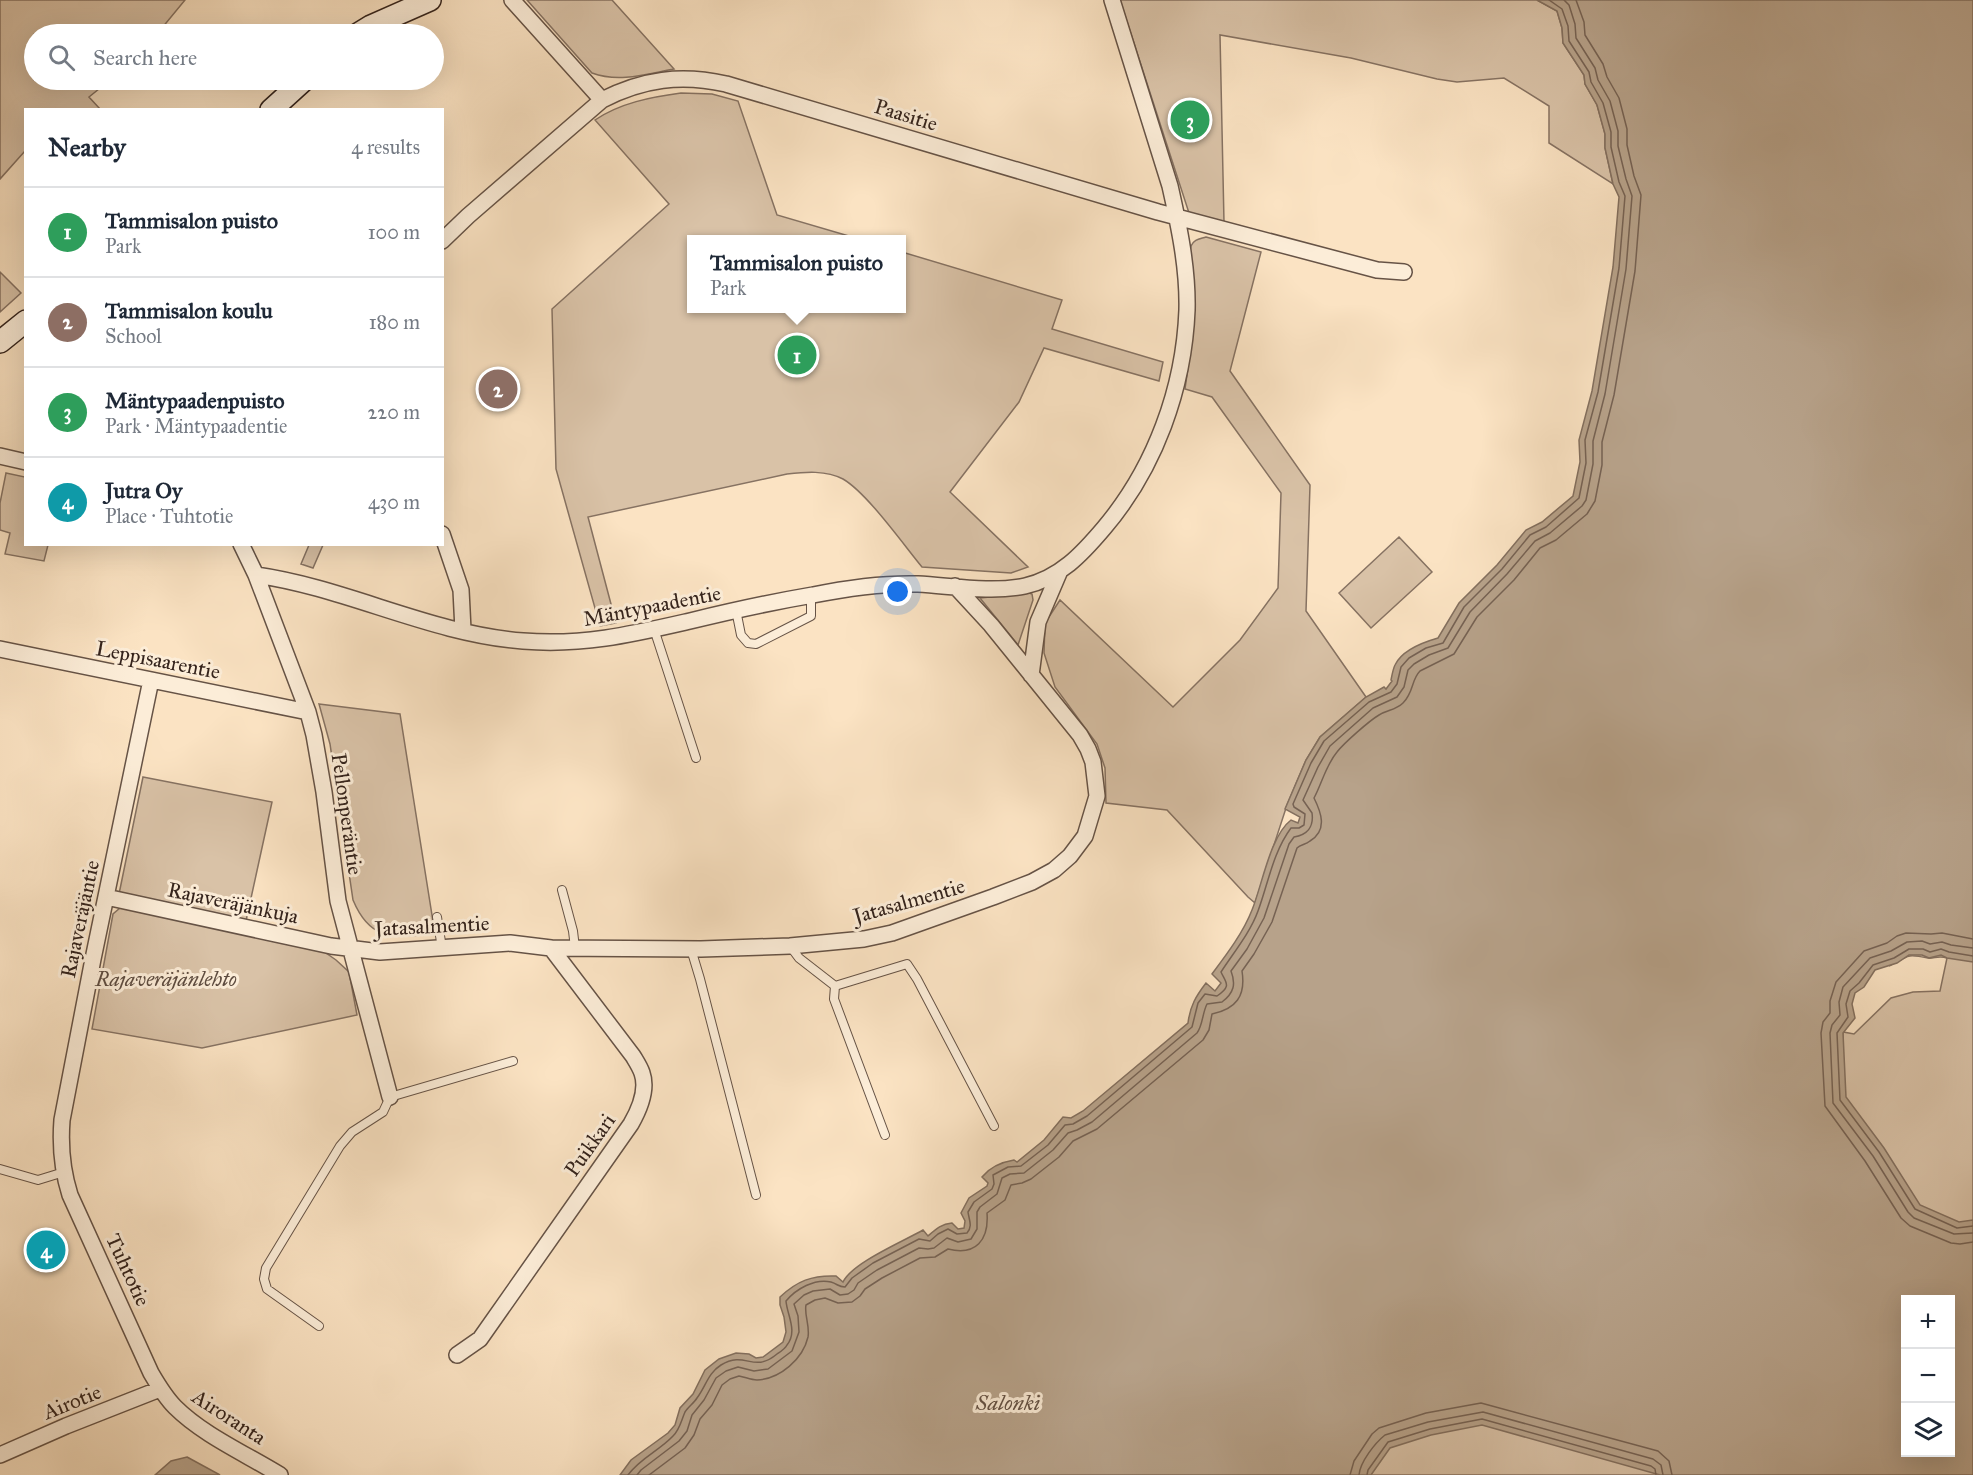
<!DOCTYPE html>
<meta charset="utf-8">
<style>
body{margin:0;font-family:"IM FELL Great Primer",serif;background:#f2f2f3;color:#1f2937}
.controls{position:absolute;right:18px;bottom:18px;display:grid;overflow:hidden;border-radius:0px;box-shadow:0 6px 24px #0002}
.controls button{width:54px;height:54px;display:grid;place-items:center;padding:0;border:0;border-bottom:2px solid #e0e1e3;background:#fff;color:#1f2937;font:30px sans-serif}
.you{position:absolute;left:898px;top:592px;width:21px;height:21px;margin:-15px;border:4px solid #fff;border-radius:50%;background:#1a73e8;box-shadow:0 0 0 9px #1a73e833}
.badge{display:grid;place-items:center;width:39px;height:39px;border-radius:50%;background:#8f2418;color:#fff;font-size:20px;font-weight:700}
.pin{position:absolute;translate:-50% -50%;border:3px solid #fff;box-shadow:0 2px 6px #0006}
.popup{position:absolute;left:687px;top:235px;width:219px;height:78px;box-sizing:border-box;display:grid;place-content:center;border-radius:0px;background:#fff;filter:drop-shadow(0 2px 4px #0005);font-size:20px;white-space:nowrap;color:#747a83}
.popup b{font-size:22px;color:#1f2937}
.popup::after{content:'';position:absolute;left:50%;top:100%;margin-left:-12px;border:12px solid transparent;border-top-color:#fff}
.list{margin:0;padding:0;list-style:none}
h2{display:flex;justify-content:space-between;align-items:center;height:78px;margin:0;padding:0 24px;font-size:26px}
h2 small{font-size:20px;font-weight:400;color:#747a83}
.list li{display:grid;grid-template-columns:39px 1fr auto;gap:18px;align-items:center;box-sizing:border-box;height:90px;padding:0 24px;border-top:2px solid #e0e1e3}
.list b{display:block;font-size:22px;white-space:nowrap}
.list p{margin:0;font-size:20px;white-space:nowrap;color:#747a83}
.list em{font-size:20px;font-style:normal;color:#747a83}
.icon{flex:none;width:33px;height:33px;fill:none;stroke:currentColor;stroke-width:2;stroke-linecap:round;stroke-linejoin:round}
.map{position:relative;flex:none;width:1973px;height:1475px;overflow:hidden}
.search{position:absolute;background:#fff;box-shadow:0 6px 24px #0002;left:24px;top:24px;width:420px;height:66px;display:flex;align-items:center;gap:15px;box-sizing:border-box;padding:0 21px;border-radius:33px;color:#747a83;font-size:22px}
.panel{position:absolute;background:#fff;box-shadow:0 6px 24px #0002;left:24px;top:108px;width:420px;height:438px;border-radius:0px}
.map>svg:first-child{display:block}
.green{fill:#d9c2a7;stroke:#867262;stroke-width:1.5}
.water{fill:#b7a28a;stroke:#836f5e;stroke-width:1.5;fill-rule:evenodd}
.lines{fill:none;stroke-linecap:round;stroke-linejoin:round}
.shore{stroke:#766253;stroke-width:1.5}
.lane-casing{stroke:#665346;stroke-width:10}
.street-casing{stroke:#665346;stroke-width:18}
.secondary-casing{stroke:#34231c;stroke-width:24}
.lane{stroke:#fcedd8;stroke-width:8}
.street{stroke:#fcedd8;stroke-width:15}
.secondary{stroke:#fcedd8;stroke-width:21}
.labels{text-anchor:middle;stroke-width:6;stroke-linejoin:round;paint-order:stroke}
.street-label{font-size:21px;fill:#34231c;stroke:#fcedd8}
.park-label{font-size:21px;font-style:italic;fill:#5d4b3f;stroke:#fcedd8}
.water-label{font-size:22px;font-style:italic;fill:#624f42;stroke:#fcedd8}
</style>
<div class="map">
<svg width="1973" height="1475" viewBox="0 0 1973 1475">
<rect width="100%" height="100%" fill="#fbe3c3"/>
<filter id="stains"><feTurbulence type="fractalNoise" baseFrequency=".00333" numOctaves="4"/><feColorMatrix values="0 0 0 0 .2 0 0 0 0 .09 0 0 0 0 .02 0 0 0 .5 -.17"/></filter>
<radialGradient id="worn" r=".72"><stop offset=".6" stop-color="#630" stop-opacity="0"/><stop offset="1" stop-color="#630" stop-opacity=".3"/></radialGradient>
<!-- green -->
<path class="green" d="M0 0H185L157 34H34V80H110L89 97 100 109 26 110 25 151 0 179Z
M527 0H612L674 69C647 74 619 83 592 73Z
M1120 0H1537L1557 11 1562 28 1563 43 1584 75 1585 84 1597 105 1605 134V148L1613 184 1549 143V106L1504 78 1457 82 1437 79 1351 58 1220 35 1224 222 1189 213Z
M681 93 712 94 738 101 777 215 859 239 692 240V308H902V252L1062 300 1052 329 1163 362 1159 381 1044 348 1019 402 950 492 1028 567 1011 573 922 567C903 544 867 493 843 479 826 470 805 472 787 474L588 517 616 623 600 626 556 469 552 309 669 204 595 120C620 103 651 97 681 93Z
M1206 237 1261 252 1230 371 1310 485 1306 611 1366 697 1320 737 1306 760 1287 805 1255 903 1248 897 1167 810 1106 803 1105 768 1097 744 1055 687 1044 653 1045 623 1060 600 1173 707 1240 640 1278 588 1281 493 1212 397 1185 389C1190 355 1194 322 1193 288 1193 277 1188 255 1191 246 1194 239 1200 239 1206 237Z
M0 272 21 293 0 312Z
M6 473 25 477 26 544 48 545 44 561 5 554 10 533 0 530V503Z
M1399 537 1432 572 1371 628 1339 593Z
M309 545H323L313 568 301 564Z
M1029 593 1032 594 1033 600 1018 645 980 598Z
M319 704 400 714 435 934C395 937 371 943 353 900L330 744Z
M143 777 272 802 246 921 119 894Z
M1973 823V1263L1874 1307 1906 1452H1950L1973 1475H1300L1837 1151 1843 1032 1854 1034 1891 998 1913 992 1940 991 1947 958C1938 955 1934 959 1928 958 1908 954 1909 955 1891 965Z
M120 908H126L323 951 336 960 349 972 357 1015 202 1048 92 1029 113 914Z"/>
<!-- water -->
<path class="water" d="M1537 0H1973V962L1947 958 1941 955 1929 958 1922 955H1909L1897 963 1875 970 1864 987 1855 993 1852 1004 1855 1018 1843 1033 1846 1097 1884 1148 1920 1205 1959 1222 1973 1220V1475H1660L1482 1425 1431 1435 1390 1448 1371 1475H620L631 1460 668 1433 675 1425 680 1408 693 1394 705 1370 719 1359 736 1353 749 1354 756 1358 763 1357 783 1342 786 1332 784 1317 780 1305V1297C797 1281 812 1275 836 1276L843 1282C852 1263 902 1242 923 1230L928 1236C936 1229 941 1224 952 1223L958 1229 964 1228 965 1221 961 1213 969 1198 987 1186 988 1183 982 1177C990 1167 1002 1162 1014 1160L1017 1162 1044 1140 1063 1117 1071 1118 1083 1111 1188 1023C1190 1006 1196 996 1206 983L1215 991 1221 983 1212 974C1227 954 1243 933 1252 910 1262 886 1270 836 1291 820L1298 823 1300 817 1285 809 1306 760 1320 737 1366 697 1384 687 1386 689 1392 681 1391 680C1392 675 1393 669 1395 665 1402 650 1424 642 1438 638L1459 603 1497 565 1526 530 1542 522 1573 496 1580 462 1579 440 1592 391 1613 267 1619 197 1613 184 1605 148V134L1597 105 1585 84 1584 75 1563 43 1562 28 1557 11ZM1906 1300H1950V1452H1906Z
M187 1457 220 1475H155L171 1461Z"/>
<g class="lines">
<!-- shore -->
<path class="shore" d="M1973 939 1942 933 1931 934 1906 933 1897 936 1887 943 1864 951 1836 982 1830 1001V1013L1823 1022 1821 1033 1825 1106 1865 1161 1901 1218 1910 1226 1951 1243 1960 1244 1973 1242
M1973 948 1951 945 1942 942 1930 944 1922 941 1907 942 1891 951 1870 958 1843 987 1839 1002 1840 1015 1832 1025 1830 1033 1833 1103 1873 1156 1908 1212 1914 1218 1954 1234 1973 1233
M1973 956 1949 952 1941 949 1930 952 1923 949H1909L1894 958 1873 965 1859 983 1850 991 1846 1004 1848 1017 1837 1033 1840 1100 1879 1152 1915 1209 1957 1228 1973 1226
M628 1475C640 1458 659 1451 673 1436 680 1429 681 1421 685 1412 688 1407 694 1403 697 1398 706 1386 708 1373 721 1365 746 1350 753 1374 777 1354 780 1352 785 1349 787 1345 798 1331 787 1315 786 1301 796 1289 815 1278 831 1282 838 1284 838 1287 845 1287L852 1278 873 1263 919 1239 930 1241 938 1234 948 1229 957 1234 967 1233C973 1226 969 1220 968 1212L974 1202 992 1189 994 1184 993 1175 1008 1167 1021 1166 1048 1145 1065 1125 1073 1124 1087 1116 1192 1027 1198 1003 1205 994 1217 996C1232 986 1226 983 1221 972 1234 952 1250 933 1258 911 1268 884 1273 852 1291 828H1299L1304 825 1305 814 1294 807 1293 804 1311 763 1324 741 1369 702 1391 692 1397 684 1401 667 1409 658 1426 648 1443 643 1464 607 1502 569 1530 535 1546 527 1579 498 1586 463 1585 440 1598 392 1619 268 1625 196 1619 182 1611 147V132L1603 103 1591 82 1589 72 1569 41 1568 26 1562 9 1549 0
M637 1475 641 1470 679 1441 687 1431 692 1415 704 1400 716 1378 726 1371 738 1367 754 1371 768 1369 792 1351 799 1332 798 1316 794 1304 804 1295 813 1291 830 1289 840 1295 848 1294 854 1290 858 1283 877 1270 919 1248 928 1249 934 1248 947 1238 958 1242 971 1239 977 1229V1212L980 1207 997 1194 1002 1178 1010 1174 1024 1173 1053 1150 1068 1133 1077 1130 1092 1122 1197 1033C1203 1025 1202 1014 1207 1004L1222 1002C1234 993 1236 984 1231 971L1247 949 1264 918 1289 844 1294 837C1307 835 1314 827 1312 813L1303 800 1318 767 1330 746 1373 708 1397 697 1404 687 1408 670 1414 664 1429 655 1448 648 1470 612 1507 574 1535 541 1550 533 1582 506 1586 500 1593 464V441L1605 394 1626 269 1632 196 1626 179 1618 146V131L1610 101 1598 80 1595 68 1576 38 1575 24 1569 5 1564 0
M649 1475 685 1448 694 1435 700 1419 712 1405 722 1385 730 1379 739 1376C745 1377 751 1380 757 1380 780 1379 803 1359 808 1337 810 1326 804 1314 806 1305L815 1300 825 1298 838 1303 852 1302 860 1296 865 1289 882 1278 920 1258 935 1257 948 1249C976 1256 989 1240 987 1213L1005 1200 1011 1185 1022 1183 1031 1179 1059 1157 1073 1141 1097 1129 1203 1040 1209 1030 1212 1014C1236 1009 1246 996 1242 971L1254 954 1272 922 1297 848C1301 844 1305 845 1310 841 1328 830 1321 812 1314 798 1322 783 1326 765 1337 752 1344 743 1369 721 1379 715 1387 710 1396 710 1403 703 1414 692 1411 680 1420 671L1454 654 1477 617 1514 580 1540 548 1556 540 1587 514 1595 501 1602 465V442L1614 395 1635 271 1641 195 1634 176 1627 145V129L1619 98 1607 77 1603 64 1585 35 1584 22 1576 0
M1350 1475 1354 1461 1372 1434 1379 1428 1426 1413 1481 1403 1658 1451 1669 1461 1672 1475
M1359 1475C1360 1462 1375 1443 1385 1435L1428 1422 1483 1412 1653 1459 1661 1465 1663 1475
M1367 1475 1368 1470 1388 1442 1430 1429 1482 1419 1651 1466 1655 1469 1656 1475"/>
<defs>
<path id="lane" d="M736 610 741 635 748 643 756 644 811 616V595
M654 629 696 758
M562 890 573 931 575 948
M437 917 442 948
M790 946 799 958 835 986 907 964 917 979 994 1126
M691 949 700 979 756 1195
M835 986 834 999 885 1135
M0 1169 38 1180 64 1172
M319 1326 267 1289 264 1279 266 1268 340 1146 352 1132 383 1112 390 1097 513 1061"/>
<path id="street" d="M512 0 602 100
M442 241 468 216 602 100C643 79 681 74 726 84L1158 212 1377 270 1404 272
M0 456 26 462
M442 534 461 590 463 630
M241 544 256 575 308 712 314 735 324 792 338 901 390 1097
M256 575C347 588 431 634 523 641 583 646 633 634 690 621 731 611 772 602 813 595 847 588 883 583 918 584 953 586 991 593 1025 586 1060 578 1082 554 1104 528 1155 468 1184 388 1187 310 1188 268 1179 226 1170 186L1112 0
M0 649 308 712
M1031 675 1038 622 1059 573
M151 680 93 959 62 1120C60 1146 62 1170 70 1195L151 1373C158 1385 165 1397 175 1407 203 1435 246 1454 280 1475
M106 897 331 946 380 952 510 943 551 948 701 949 790 946 864 939 892 933 993 897 1032 882 1054 870 1070 856 1085 836 1097 796 1093 762 1088 749 1080 735 991 625 955 586
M457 1355 480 1339 631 1124C639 1110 648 1090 642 1073 640 1067 636 1061 633 1056L551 948
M0 1455 66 1426 160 1389"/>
<path id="secondary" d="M358 34 371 26 430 0
M271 110 304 80
M0 342 26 321"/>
</defs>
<!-- lane casing -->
<use href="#lane" class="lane-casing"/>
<!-- street casing -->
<use href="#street" class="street-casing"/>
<!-- secondary casing -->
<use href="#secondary" class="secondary-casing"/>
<!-- lane -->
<use href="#lane" class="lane"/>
<!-- street -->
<use href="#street" class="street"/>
<!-- secondary -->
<use href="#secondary" class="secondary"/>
</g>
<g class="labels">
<!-- street labels -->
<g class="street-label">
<text transform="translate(906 115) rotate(17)" y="7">Paasitie</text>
<text transform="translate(652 606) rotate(-11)" y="7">Mäntypaadentie</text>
<text transform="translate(158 660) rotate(11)" y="7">Leppisaarentie</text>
<text transform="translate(347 814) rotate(82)" y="7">Pellonperäntie</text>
<text transform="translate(909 901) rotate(-16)" y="7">Jatasalmentie</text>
<text transform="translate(233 903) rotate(12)" y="7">Rajaveräjänkuja</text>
<text transform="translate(80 919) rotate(-78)" y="7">Rajaveräjäntie</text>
<text transform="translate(432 926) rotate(-3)" y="7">Jatasalmentie</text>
<text transform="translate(590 1145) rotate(-55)" y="7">Puikkari</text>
<text transform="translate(128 1270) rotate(65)" y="7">Tuhtotie</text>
<text transform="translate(72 1402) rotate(-22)" y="7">Airotie</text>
<text transform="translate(229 1417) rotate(33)" y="7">Airoranta</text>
</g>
<!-- park labels -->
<g class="park-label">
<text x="166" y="986">Rajaveräjänlehto</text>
</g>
<!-- water labels -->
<g class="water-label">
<text x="1008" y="1410">Salonki</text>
</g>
</g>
<rect width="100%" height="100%" filter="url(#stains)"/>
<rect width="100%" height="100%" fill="url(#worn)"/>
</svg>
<div class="controls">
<button>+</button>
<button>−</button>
<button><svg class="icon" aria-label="layers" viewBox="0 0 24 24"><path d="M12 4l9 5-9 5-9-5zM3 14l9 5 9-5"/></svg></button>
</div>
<div class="you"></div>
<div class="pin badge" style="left:797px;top:355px;background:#2e9e5b">1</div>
<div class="popup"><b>Tammisalon puisto</b>Park</div>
<div class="pin badge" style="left:498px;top:389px;background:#8d6e63">2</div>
<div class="pin badge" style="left:1190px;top:120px;background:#2e9e5b">3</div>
<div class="pin badge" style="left:46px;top:1250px;background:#0f9aa8">4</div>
<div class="search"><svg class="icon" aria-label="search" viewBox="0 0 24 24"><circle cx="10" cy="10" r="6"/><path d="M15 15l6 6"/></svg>Search here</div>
<section class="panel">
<h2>Nearby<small>4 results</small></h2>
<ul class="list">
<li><span class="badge" style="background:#2e9e5b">1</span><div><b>Tammisalon puisto</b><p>Park</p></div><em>100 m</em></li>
<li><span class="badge" style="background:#8d6e63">2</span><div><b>Tammisalon koulu</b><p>School</p></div><em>180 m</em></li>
<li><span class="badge" style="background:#2e9e5b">3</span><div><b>Mäntypaadenpuisto</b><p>Park · Mäntypaadentie</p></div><em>220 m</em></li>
<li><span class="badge" style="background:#0f9aa8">4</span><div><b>Jutra Oy</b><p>Place · Tuhtotie</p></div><em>430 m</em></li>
</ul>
</section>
</div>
